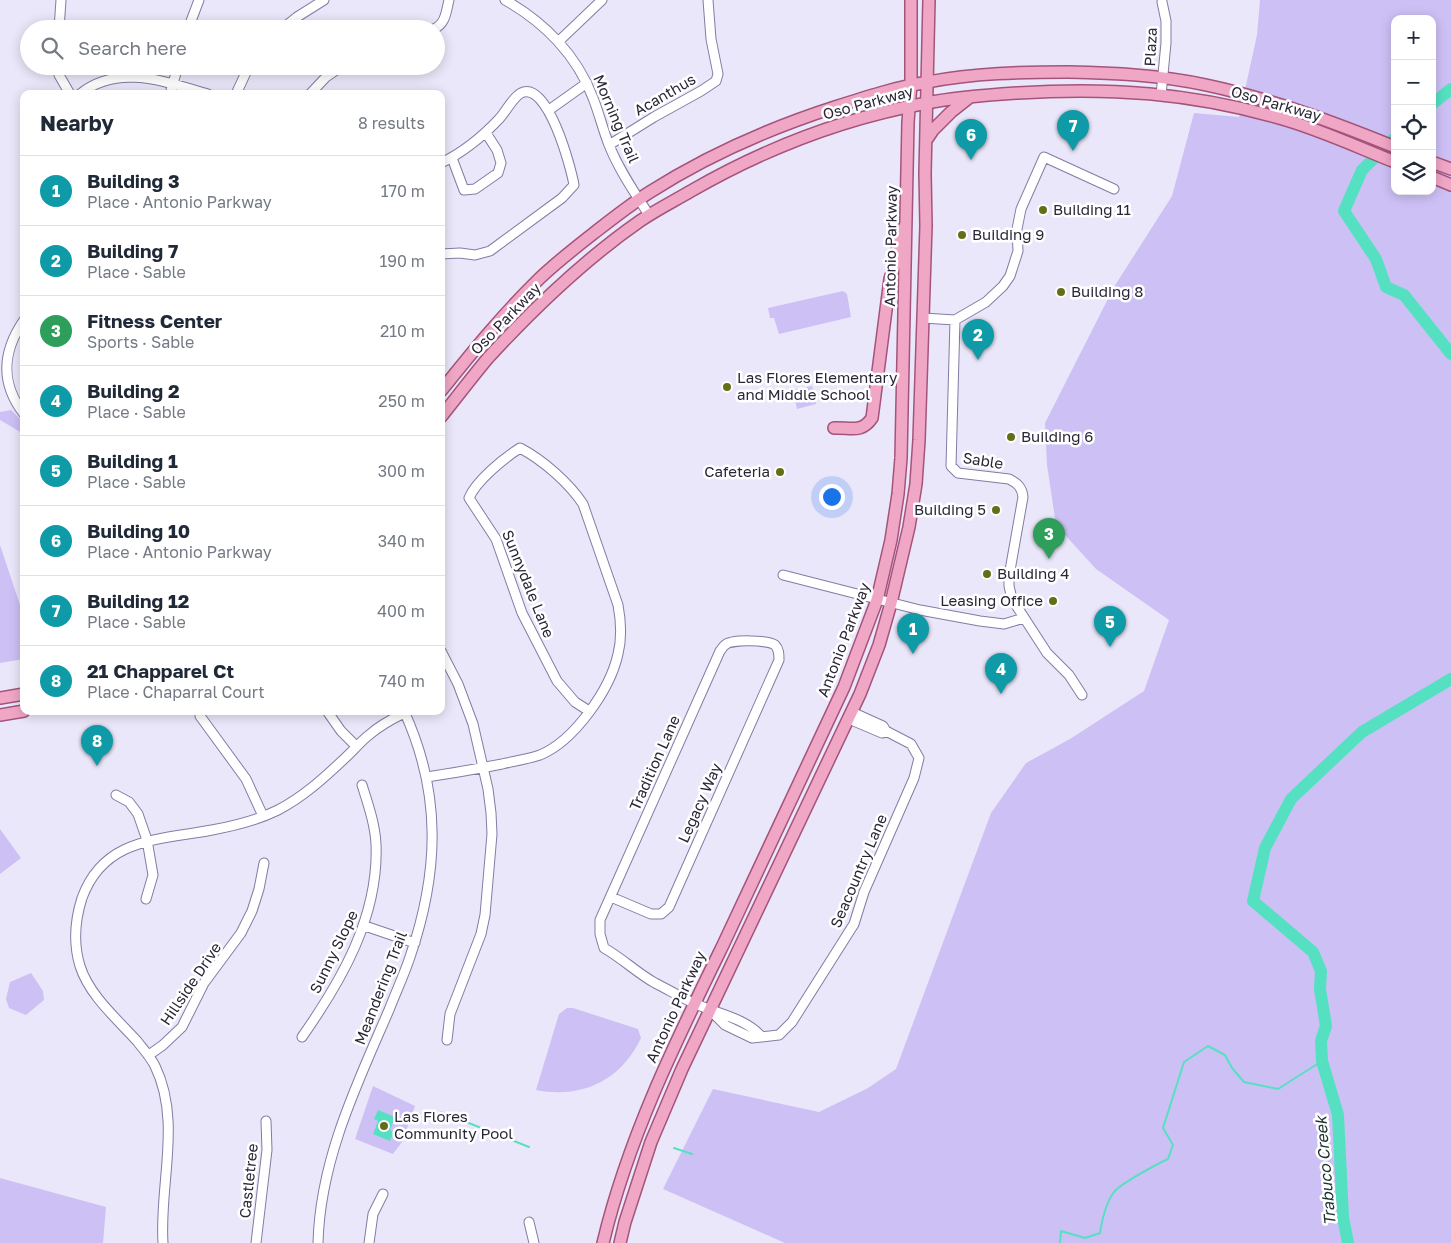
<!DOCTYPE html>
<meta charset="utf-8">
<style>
body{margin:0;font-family:"Golos Text",sans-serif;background:#f6f6f7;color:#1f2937}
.controls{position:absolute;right:15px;top:15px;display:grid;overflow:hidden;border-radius:10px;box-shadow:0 2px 12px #0003}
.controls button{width:45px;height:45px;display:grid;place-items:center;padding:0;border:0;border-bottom:1px solid #e0e1e3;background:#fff;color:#1f2937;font:25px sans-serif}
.you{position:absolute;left:831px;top:496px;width:18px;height:18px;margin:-12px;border:4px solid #fff;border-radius:50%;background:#1a73e8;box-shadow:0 0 0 8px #1a73e833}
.badge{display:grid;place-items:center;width:32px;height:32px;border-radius:50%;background:#646e16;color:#fff;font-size:16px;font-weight:700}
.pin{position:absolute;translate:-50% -41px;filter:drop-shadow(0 1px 2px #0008)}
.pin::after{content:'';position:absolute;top:26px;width:18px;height:15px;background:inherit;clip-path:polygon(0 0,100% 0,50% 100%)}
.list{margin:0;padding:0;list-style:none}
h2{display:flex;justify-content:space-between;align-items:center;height:65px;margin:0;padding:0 20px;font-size:21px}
h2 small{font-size:16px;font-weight:400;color:#747a83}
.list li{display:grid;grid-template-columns:32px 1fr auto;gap:15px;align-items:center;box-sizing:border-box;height:70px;padding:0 20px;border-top:1px solid #e0e1e3}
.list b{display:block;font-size:19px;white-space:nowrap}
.list p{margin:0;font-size:16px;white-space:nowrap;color:#747a83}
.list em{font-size:16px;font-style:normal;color:#747a83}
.icon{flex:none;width:28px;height:28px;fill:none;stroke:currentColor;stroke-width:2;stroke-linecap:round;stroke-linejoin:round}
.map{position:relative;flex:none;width:1451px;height:1243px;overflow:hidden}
.search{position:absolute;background:#fff;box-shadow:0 2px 12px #0003;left:20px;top:20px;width:425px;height:55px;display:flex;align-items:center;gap:12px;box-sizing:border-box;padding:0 18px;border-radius:28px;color:#747a83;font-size:19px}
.panel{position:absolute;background:#fff;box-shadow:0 2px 12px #0003;left:20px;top:90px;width:425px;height:625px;border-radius:10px}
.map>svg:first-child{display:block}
.green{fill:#cdc0f5;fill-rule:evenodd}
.water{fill:#56e0c2}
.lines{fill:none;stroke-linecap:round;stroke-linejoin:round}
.stream{stroke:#56e0c2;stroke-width:2}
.river{stroke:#56e0c2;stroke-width:12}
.minor-casing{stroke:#857ba3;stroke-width:11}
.major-casing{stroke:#a4547b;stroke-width:14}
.minor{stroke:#fff;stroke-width:9}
.major{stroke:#f0a7c5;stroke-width:11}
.poi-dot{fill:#646e16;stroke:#fff;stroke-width:2}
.labels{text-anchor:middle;stroke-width:5;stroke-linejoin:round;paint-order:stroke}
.street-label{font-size:15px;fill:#2a2637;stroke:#fff}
.poi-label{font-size:15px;fill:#2a2637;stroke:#fff;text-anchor:start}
.water-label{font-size:16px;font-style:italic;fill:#1d342e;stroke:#fff}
</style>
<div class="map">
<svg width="1451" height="1243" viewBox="0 0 1451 1243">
<rect width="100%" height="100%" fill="#ebe7fa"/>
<!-- green -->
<path class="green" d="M1260 0H1451V1243H785L663 1189 713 1089 819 1112 868 1088 896 1069 991 813 1026 763 1070 739 1144 691 1169 620 1096 569 1056 525 1047 465 1045 423 1114 287 1172 196 1194 113 1239 117 1257 35ZM1395 19H1432V191H1395Z
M843 291 847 294 851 317 779 334 774 318H770L768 308Z
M812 386 816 404 797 409 793 390Z
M11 410 24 423V437L22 433 0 420V412Z
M0 545 24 617V659L0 663Z
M0 829 21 858 0 874Z
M31 973 43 991 44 1000 26 1015 9 1008 6 999 10 982Z
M567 1008H573L638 1029 641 1038C621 1081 581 1099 536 1090L559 1014Z
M373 1086 415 1106 402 1142 393 1154 355 1139Z
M0 1178 106 1207 103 1243H0Z"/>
<!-- water -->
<path class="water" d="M378 1110 395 1117 390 1130 394 1132 390 1141 373 1134 378 1121 374 1119Z"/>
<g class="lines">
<!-- stream -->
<path class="stream" d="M441 1112 529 1147
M674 1148 692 1154
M1060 1243 1061 1231 1085 1238 1100 1233C1102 1220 1105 1204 1114 1192 1120 1184 1157 1164 1168 1159L1173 1145 1163 1128 1184 1062 1208 1046 1225 1055 1232 1068 1244 1082 1278 1089 1322 1061"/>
<!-- river -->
<path class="river" d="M1432 104 1451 89
M1395 138 1362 170 1344 211 1376 259 1386 287 1404 295 1451 354
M1348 1243 1343 1217 1338 1115 1322 1061 1321 1041 1326 1026 1320 989 1321 971 1313 952 1253 901 1265 848 1291 799 1362 732 1451 679"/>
<defs>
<path id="minor" d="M505 0C544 22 577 55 593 98 599 113 603 130 609 145 619 170 635 193 649 215
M59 29 61 0
M188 29 199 0
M282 29 297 17 324 0
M434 29C446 23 446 12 449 0
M559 41 602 0
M58 66 59 75 70 94
M80 94C118 63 166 82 208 94
M170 94 178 66
M236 94 249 66
M310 94 326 77 342 66
M1161 95 1166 43V21L1162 2
M549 110 587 83
M609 145 654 117 701 91 716 81 718 74 711 39 708 0
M452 158 464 190 475 189 498 173 501 163 497 150 486 133
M441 163C464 152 482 137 499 119 506 112 512 98 521 93 548 80 571 168 574 185L562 198 490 251 475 255 460 253 441 254
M923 318 955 320
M24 320C2 352 0 383 24 414
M783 575 920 610 980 621 1004 624 1024 618
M441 651 458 684 473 724 488 789 491 813 492 834 485 915 481 934 450 1014 447 1040
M1082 695 1069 675 1047 653 1012 599 1009 586V576L1023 497C1022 487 1017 483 1009 479L958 473 951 466 955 320 986 302 1003 286 1010 276 1018 251 1017 229 1021 209 1044 157 1114 189
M327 711 341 731 356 746
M200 716 246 779 263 816
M849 719 882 733 886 731
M427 777C452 773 477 769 502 764 515 761 528 759 540 755 574 741 610 690 618 654 622 638 621 621 618 605L583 504C569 483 543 460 520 448 504 458 476 481 469 498L496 539 522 613 557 681 575 702 589 711
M116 795 129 802 138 814 147 840 153 875 146 899
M611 897 651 914H661L669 907 779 660C779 654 779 649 775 645 769 640 731 639 725 645 723 646 722 649 720 651L600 920V934L604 948C622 958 637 973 655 983 669 990 682 998 696 1004 718 1014 745 1018 761 1036
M365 926 415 943
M710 1010 725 1025 752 1038 779 1035 792 1022 854 924 864 892 914 778 919 758 911 744 886 731 883 726 852 712
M302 1037C342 980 379 916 376 844 375 824 368 804 362 785
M149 1055 163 1045 182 1027 204 983 241 933 252 911 259 889 264 863
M529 1222 534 1243
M163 1243C159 1185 182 1121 155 1066 150 1056 143 1049 137 1041 117 1019 89 995 80 966 73 943 75 920 82 898 104 837 160 840 212 830 234 826 258 820 278 810 303 797 324 778 344 759 353 751 360 742 369 735 379 726 392 719 404 713
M256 1243 267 1150 266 1121
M318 1243C320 1160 357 1084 389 1010 396 992 404 975 410 957 439 872 442 794 404 711
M369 1243 373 1214 383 1194"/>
<path id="major" d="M927 139 933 130 951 112 970 97
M1432 162 1451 169
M1432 177 1451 185
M441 391C473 351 504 313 540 278 557 262 576 247 594 233 612 219 631 204 650 192 708 155 770 128 835 107 866 97 897 87 928 82 974 73 1022 72 1068 72 1114 73 1160 75 1206 85 1272 99 1333 122 1395 147
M441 417C457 397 472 377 488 358 534 308 584 260 640 221 656 210 674 201 691 191 764 149 844 118 927 103 957 97 988 95 1018 93 1109 87 1191 93 1279 118 1319 129 1357 147 1395 162
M834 428C850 427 861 434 872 418L890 279 895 264 899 238 905 226
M0 698 24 694
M0 715 24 711
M603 1243C628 1138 676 1041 723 945 764 859 804 773 844 687L877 600 891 540 898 494 901 458 908 122 911 85V0
M620 1243 625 1222 651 1142 682 1069 860 694 879 645 891 603 909 527 916 484 919 440 926 226 925 173 929 0"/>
</defs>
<!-- minor casing -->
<use href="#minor" class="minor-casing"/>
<!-- major casing -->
<use href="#major" class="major-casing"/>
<!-- minor -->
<use href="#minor" class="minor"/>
<!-- major -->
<use href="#major" class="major"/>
</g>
<!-- markers -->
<g class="poi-dot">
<circle cx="1043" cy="210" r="5"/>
<circle cx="962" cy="235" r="5"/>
<circle cx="1061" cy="292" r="5"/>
<circle cx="727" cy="387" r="5"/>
<circle cx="1011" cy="437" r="5"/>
<circle cx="780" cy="472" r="5"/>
<circle cx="996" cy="510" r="5"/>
<circle cx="987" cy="574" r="5"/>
<circle cx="1053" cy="601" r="5"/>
<circle cx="384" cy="1126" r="5"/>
</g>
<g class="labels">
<!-- street labels -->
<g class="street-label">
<text transform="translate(1151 47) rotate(-87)" y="5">Plaza</text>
<text transform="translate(665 95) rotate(-30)" y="5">Acanthus</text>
<text transform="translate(868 103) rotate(-15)" y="5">Oso Parkway</text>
<text transform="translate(1276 104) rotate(16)" y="5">Oso Parkway</text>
<text transform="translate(616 119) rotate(67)" y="5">Morning Trail</text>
<text transform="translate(891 246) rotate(-89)" y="5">Antonio Parkway</text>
<text transform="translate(506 319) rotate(-46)" y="5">Oso Parkway</text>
<text transform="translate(983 461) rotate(9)" y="5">Sable</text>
<text transform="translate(528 584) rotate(68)" y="5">Sunnydale Lane</text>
<text transform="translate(844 640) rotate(-69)" y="5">Antonio Parkway</text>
<text transform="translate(655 763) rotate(-66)" y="5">Tradition Lane</text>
<text transform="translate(700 803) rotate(-66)" y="5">Legacy Way</text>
<text transform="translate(859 871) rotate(-67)" y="5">Seacountry Lane</text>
<text transform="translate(334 952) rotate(-64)" y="5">Sunny Slope</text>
<text transform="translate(191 984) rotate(-56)" y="5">Hillside Drive</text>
<text transform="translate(381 988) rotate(-69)" y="5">Meandering Trail</text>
<text transform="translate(676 1007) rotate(-65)" y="5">Antonio Parkway</text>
<text transform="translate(249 1181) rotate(-84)" y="5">Castletree</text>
</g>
<!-- poi labels -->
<g class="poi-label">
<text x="1053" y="215">Building 11</text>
<text x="972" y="240">Building 9</text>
<text x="1071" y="297">Building 8</text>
<text x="737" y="383">Las Flores Elementary<tspan x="737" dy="17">and Middle School</tspan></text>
<text x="1021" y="442">Building 6</text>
<text x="770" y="477" text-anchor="end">Cafeteria</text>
<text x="986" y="515" text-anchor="end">Building 5</text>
<text x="997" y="579">Building 4</text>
<text x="1043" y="606" text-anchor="end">Leasing Office</text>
<text x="394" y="1122">Las Flores<tspan x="394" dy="17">Community Pool</tspan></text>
</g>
<!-- water labels -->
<g class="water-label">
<text transform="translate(1325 1171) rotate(-95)" y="6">Trabuco Creek</text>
</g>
</g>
</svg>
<div class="controls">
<button>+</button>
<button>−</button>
<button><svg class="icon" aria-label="locate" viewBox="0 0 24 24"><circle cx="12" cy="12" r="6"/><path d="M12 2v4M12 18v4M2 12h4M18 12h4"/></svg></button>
<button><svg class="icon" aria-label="layers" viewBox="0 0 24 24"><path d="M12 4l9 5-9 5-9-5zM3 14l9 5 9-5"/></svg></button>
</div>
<div class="you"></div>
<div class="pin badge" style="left:913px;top:654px;background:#0f9aa8">1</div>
<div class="pin badge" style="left:978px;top:360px;background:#0f9aa8">2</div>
<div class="pin badge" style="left:1049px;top:559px;background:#2e9e5b">3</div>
<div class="pin badge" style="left:1001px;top:694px;background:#0f9aa8">4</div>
<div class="pin badge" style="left:1110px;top:647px;background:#0f9aa8">5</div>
<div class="pin badge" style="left:971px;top:160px;background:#0f9aa8">6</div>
<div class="pin badge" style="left:1073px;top:151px;background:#0f9aa8">7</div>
<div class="pin badge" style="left:97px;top:766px;background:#0f9aa8">8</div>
<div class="search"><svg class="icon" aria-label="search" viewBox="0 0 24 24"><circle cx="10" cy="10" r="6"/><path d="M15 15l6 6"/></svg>Search here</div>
<section class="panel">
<h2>Nearby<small>8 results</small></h2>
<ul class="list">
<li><span class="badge" style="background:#0f9aa8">1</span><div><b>Building 3</b><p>Place · Antonio Parkway</p></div><em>170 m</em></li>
<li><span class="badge" style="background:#0f9aa8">2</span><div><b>Building 7</b><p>Place · Sable</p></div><em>190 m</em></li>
<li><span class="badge" style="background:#2e9e5b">3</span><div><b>Fitness Center</b><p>Sports · Sable</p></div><em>210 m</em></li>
<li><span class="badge" style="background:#0f9aa8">4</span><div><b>Building 2</b><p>Place · Sable</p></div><em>250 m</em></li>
<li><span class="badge" style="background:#0f9aa8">5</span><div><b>Building 1</b><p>Place · Sable</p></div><em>300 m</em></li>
<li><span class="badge" style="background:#0f9aa8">6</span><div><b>Building 10</b><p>Place · Antonio Parkway</p></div><em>340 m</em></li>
<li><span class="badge" style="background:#0f9aa8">7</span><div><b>Building 12</b><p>Place · Sable</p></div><em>400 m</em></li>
<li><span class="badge" style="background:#0f9aa8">8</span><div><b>21 Chapparel Ct</b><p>Place · Chaparral Court</p></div><em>740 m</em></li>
</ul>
</section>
</div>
